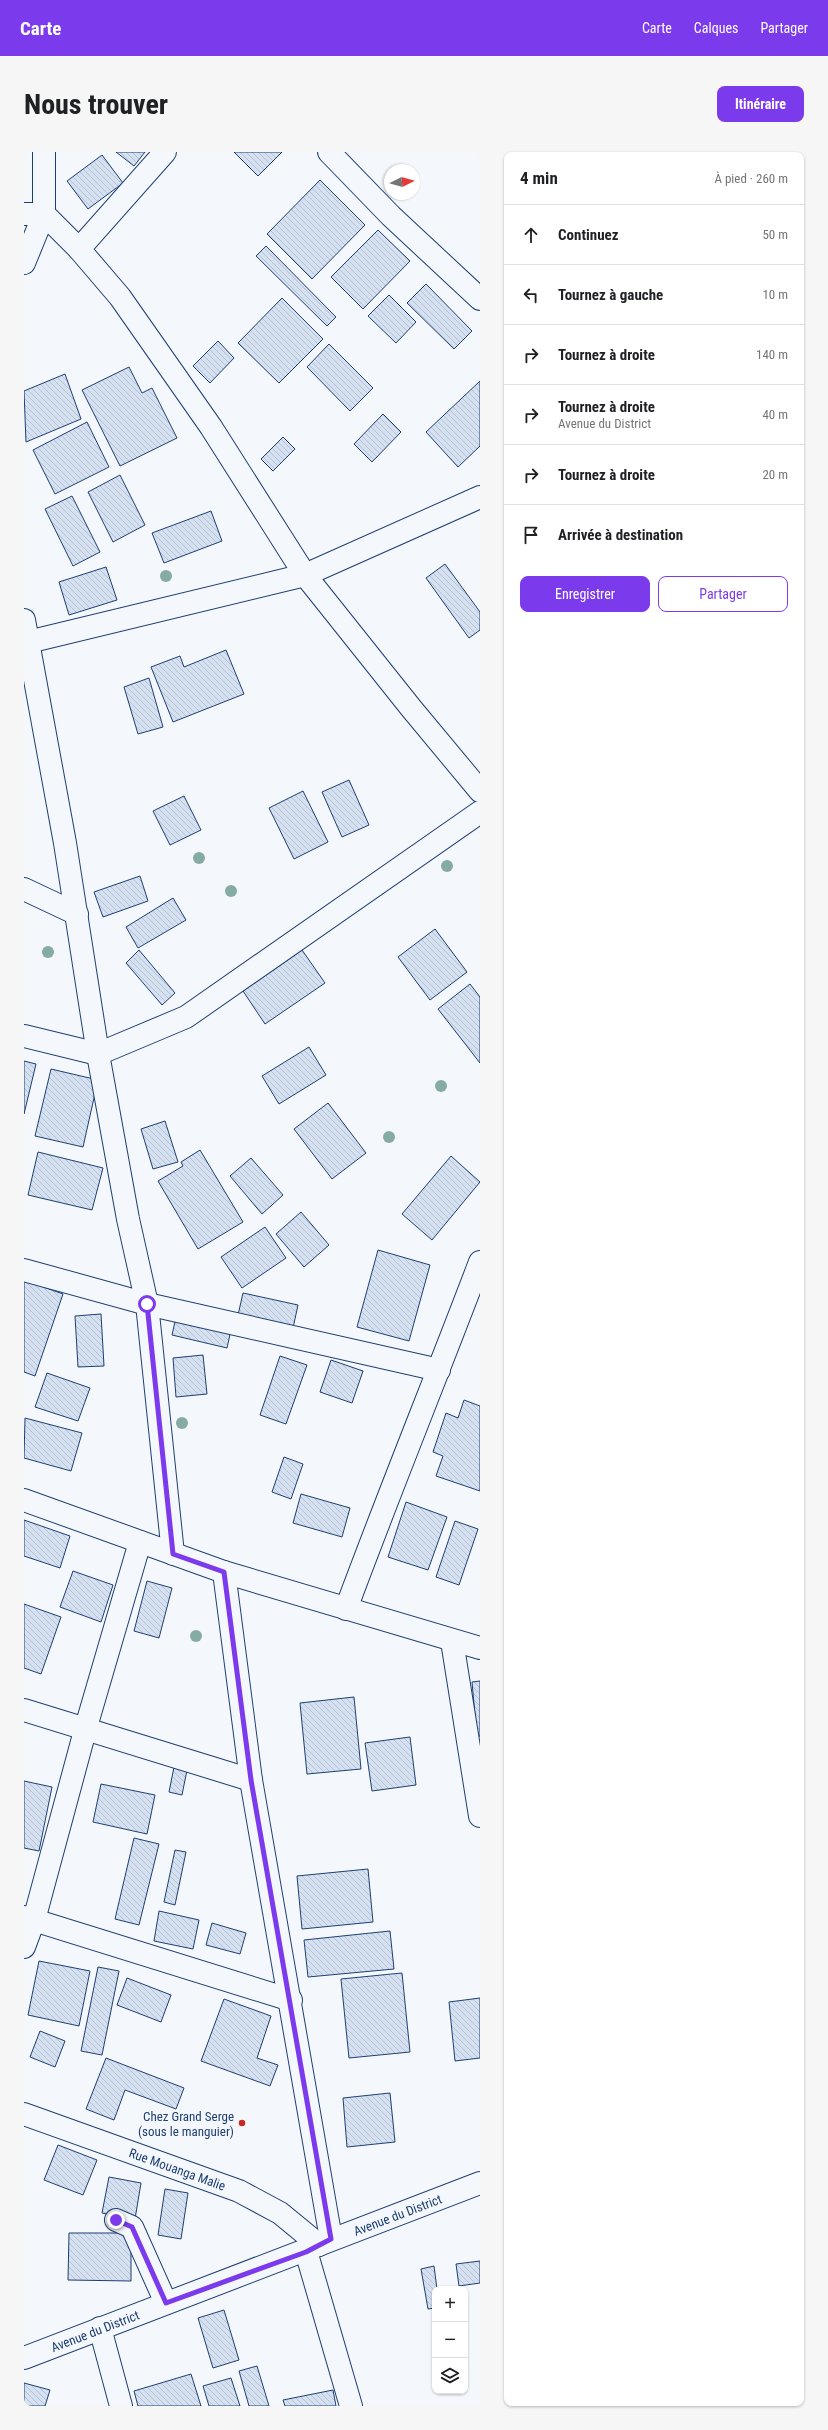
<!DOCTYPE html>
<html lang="fr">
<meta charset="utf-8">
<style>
body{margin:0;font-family:"Roboto Condensed",sans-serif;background:#f6f6f6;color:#202124}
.controls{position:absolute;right:12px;bottom:12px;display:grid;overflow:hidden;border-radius:8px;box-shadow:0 1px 3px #0004}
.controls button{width:36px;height:36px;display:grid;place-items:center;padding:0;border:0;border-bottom:1px solid #e0e0e0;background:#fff;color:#202124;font:20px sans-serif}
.compass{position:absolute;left:360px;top:12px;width:36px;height:36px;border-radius:50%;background:#fff;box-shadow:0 1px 3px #0004;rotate:85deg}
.stop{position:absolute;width:12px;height:12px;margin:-9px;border:3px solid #7c3aed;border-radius:50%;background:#fff}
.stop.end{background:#7c3aed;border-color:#fff;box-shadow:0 1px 4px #0008}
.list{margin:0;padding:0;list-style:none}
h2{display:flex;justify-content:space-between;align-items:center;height:52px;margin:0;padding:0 16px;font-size:17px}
h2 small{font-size:13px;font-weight:400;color:#757577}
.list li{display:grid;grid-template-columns:26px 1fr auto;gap:12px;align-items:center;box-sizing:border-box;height:60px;padding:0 16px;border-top:1px solid #e0e0e0}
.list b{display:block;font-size:15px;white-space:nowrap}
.list p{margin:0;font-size:13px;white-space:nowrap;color:#757577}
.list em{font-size:13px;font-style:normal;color:#757577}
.actions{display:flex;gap:8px;padding:12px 16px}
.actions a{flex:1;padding:9px 0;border:1px solid #7c3aed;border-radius:8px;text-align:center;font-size:14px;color:#7c3aed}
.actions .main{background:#7c3aed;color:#fff}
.icon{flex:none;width:22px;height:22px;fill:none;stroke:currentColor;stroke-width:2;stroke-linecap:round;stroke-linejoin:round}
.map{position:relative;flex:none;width:456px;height:2254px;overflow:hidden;border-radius:8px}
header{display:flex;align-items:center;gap:24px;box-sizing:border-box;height:56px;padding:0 20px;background:#7c3aed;color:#fff}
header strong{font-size:19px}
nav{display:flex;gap:22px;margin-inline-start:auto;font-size:14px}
.intro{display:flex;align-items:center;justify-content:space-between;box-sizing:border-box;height:96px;padding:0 24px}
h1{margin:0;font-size:28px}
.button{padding:10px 18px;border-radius:8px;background:#7c3aed;color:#fff;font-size:14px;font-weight:700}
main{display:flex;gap:24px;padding:0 24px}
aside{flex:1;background:#fff;border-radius:8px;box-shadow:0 1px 3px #0004}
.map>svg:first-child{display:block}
.building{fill:url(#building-back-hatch);stroke:#1d3f73}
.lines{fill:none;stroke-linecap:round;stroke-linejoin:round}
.minor-casing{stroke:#1d3f73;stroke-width:24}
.minor{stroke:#f4f7fb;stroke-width:22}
.tree{fill:#86aba6}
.route{stroke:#7c3aed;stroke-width:5}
.poi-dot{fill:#c62828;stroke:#f4f7fb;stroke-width:1.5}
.labels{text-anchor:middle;stroke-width:3;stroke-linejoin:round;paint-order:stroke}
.poi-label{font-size:13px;fill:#1d3f73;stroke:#f4f7fb;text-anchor:end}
.street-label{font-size:13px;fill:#1d3f73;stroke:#f4f7fb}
</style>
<header>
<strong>Carte</strong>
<nav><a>Carte</a><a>Calques</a><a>Partager</a></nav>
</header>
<div class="intro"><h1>Nous trouver</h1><a class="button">Itinéraire</a></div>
<main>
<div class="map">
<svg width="456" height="2254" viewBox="0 0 456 2254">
<defs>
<pattern id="building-back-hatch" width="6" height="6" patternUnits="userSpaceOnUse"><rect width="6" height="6" fill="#d5e0f0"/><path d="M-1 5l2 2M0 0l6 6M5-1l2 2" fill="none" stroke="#b6c1d1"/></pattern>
</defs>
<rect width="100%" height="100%" fill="#f4f7fb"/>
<!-- building -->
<path class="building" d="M92 0H121L110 14Z
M210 0H258L234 24Z
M78 3 99 31 64 57 43 29Z
M296 28 341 73 288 127 243 82Z
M354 78 386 109 339 157 307 125Z
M242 94 312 165 303 174 232 104Z
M402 132 448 179 430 197 383 151Z
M365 143 392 170 372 191 344 164Z
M258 146 299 187 255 231 214 191Z
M194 189 210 206 186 231 169 214Z
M305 192 349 236 326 259 283 215Z
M105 215 118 241 128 236 153 286 96 314 58 238Z
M41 222 57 267 2 290 0 239Z
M456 229V294L434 315 402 280Z
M359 262 377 280 348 310 330 292Z
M63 270 85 315 31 342 9 298Z
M259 285 271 297 249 319 237 307Z
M96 323 121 373 89 390 64 340Z
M48 344 76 400 49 414 21 357Z
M187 359 198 389 140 411 128 381Z
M421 412 456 460V478L445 486 402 426Z
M82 415 93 448 45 463 35 430Z
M202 498 220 542 149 570 127 515 156 504 160 515Z
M125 526 139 575 114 582 100 535Z
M325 628 345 673 318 685 298 640Z
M279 639 304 690 270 707 245 656Z
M160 644 177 678 146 693 129 659Z
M116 724 124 749 79 765 70 740Z
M149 746 162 768 114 796 102 775Z
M411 777 443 820 406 848 374 805Z
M115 798 151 841 138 853 102 811Z
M278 798 301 831 241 872 219 839Z
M446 832 456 845V911L414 857Z
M285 895 302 923 255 952 238 924Z
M0 909 12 912 0 962Z
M27 917 74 928 59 995 11 984Z
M304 951 342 1001 308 1027 270 977Z
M141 969 154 1010 129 1017 117 977Z
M176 998 219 1070 174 1097 134 1029 159 1014 157 1010Z
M14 1000 79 1016 68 1058 4 1043Z
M427 1004 456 1030 408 1088 378 1062Z
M227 1006 259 1043 238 1062 206 1024Z
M277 1060 305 1093 280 1115 252 1082Z
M241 1075 262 1106 218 1136 197 1105Z
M354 1098 406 1113 385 1189 333 1175Z
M0 1128 39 1142 11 1224 0 1220Z
M219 1141 274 1153 269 1176 214 1163Z
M77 1162 80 1214 54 1215 51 1164Z
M152 1165 207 1178 203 1196 148 1183Z
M179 1203 183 1242 152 1245 149 1206Z
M256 1204 283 1213 262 1272 236 1263Z
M307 1208 339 1219 328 1251 296 1240Z
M23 1221 66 1236 54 1269 11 1255Z
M440 1248 456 1254V1339L412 1324 419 1304 409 1300 422 1261 434 1266Z
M1 1266 58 1281 47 1319 0 1306Z
M260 1305 279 1312 267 1347 248 1340Z
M277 1342 326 1356 318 1385 269 1371Z
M382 1350 423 1365 404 1418 364 1405Z
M0 1368 46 1384 36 1416 0 1404Z
M431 1369 454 1377 435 1433 412 1425Z
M49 1419 89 1433 77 1470 36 1455Z
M123 1429 148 1436 135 1486 110 1479Z
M0 1452 37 1465 17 1522 0 1516Z
M456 1529V1584L453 1585 448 1530Z
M330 1545 337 1617 283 1622 276 1551Z
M386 1585 392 1633 348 1639 341 1591Z
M150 1615 163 1618 158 1643 145 1640Z
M0 1629 28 1635 15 1699 0 1696Z
M77 1632 131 1643 123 1682 69 1670Z
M110 1686 135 1692 115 1773 91 1767Z
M151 1698 162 1700 151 1753 140 1750Z
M344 1717 349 1770 278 1777 273 1724Z
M135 1759 175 1768 169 1797 130 1789Z
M188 1771 222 1781 216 1802 182 1793Z
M366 1779 370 1817 284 1825 280 1788Z
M15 1809 66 1819 55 1874 4 1863Z
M74 1815 95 1819 78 1903 57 1899Z
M378 1821 386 1900 325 1906 317 1827Z
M103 1826 147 1843 137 1870 93 1853Z
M456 1846V1906L431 1909 425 1850Z
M200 1847 247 1864 233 1906 254 1913 246 1934 177 1909Z
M16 1879 41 1889 31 1915 6 1905Z
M82 1906 160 1936 152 1957 101 1938 90 1968 62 1957Z
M366 1941 371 1990 323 1995 319 1946Z
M34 1993 73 2008 59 2043 20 2028Z
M85 2025 117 2031 111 2067 78 2061Z
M141 2037 164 2041 157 2087 134 2083Z
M45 2081H107V2129L44 2128Z
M456 2109V2131L435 2134 432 2112Z
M410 2114 413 2137H411V2156L404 2157 397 2117Z
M200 2158 215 2208 189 2216 174 2166Z
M233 2214 245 2254H225L215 2219Z
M167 2222 177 2254H114L110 2239Z
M207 2226 216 2254H185L179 2234Z
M0 2231 26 2238 21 2254H0Z
M309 2238 312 2254H261L259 2248Z"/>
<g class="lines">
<defs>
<g id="minor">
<path d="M305 0 367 64 456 147"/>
<path d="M0 62H20L55 97 96 145 187 275 281 423 387 556 456 639"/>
<path d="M55 97 141 0"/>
<path d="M0 111 20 62V0"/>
<path d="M0 468 41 691 74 902 104 1067 123 1152 149 1402"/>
<path d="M4 490 281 423 456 345"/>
<path d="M0 737 53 762"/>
<path d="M0 884 74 902 162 865 456 660"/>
<path d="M0 1118 123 1152 415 1218"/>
<path d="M0 1348 200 1420 456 1496"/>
<path d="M200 1420 227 1628 307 2087"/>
<path d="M322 1457C365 1341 412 1226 456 1110"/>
<path d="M428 1489 456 1664"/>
<path d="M0 1558 227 1628"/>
<path d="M0 1765 267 1848"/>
<path d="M0 1795 10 1768 62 1575 116 1390"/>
<path id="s1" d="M0 1962 215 2039 256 2061 295 2093"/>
<path d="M92 2068 108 2075 142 2151"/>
<path d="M282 2099 327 2254"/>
<path d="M76 2176 97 2254"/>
<path id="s2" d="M0 2206 456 2031"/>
</g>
</defs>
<!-- minor casing -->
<use href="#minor" class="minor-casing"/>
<!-- minor -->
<use href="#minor" class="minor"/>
</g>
<!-- trees -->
<g class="tree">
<circle cx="142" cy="424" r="6"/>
<circle cx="175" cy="706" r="6"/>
<circle cx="423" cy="714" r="6"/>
<circle cx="207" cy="739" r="6"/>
<circle cx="24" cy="800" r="6"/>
<circle cx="417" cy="934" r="6"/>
<circle cx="365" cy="985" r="6"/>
<circle cx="158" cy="1271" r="6"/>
<circle cx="172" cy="1484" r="6"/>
</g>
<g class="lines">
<!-- route -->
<path class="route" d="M92 2068 108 2075 142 2151 282 2100 307 2087 227 1628 200 1420 149 1402 123 1152"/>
</g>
<!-- markers -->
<circle class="poi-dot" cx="218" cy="1971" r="4"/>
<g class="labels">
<!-- poi labels -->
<g class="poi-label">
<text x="210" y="1969">Chez Grand Serge<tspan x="210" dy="15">(sous le manguier)</tspan></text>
</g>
<!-- street labels -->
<g class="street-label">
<text dy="5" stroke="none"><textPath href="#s1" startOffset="163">Rue Mouanga Malie</textPath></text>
<text dy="5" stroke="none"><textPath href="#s2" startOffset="400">Avenue du District</textPath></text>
<text dy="5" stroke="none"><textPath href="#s2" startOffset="76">Avenue du District</textPath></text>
</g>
</g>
</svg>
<div class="controls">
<button>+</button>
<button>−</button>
<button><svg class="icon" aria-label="layers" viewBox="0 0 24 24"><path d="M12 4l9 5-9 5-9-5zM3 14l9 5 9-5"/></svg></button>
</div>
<svg class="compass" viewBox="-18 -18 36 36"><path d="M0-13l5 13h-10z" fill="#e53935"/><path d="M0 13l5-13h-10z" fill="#757577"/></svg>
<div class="stop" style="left:123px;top:1152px"></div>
<div class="stop end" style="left:92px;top:2068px"></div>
</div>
<aside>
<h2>4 min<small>À pied · 260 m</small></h2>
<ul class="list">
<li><svg class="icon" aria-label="ahead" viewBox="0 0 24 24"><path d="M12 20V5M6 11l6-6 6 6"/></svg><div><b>Continuez</b></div><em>50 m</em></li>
<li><svg class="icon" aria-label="left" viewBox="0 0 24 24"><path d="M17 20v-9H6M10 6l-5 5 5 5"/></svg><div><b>Tournez à gauche</b></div><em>10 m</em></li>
<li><svg class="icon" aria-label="right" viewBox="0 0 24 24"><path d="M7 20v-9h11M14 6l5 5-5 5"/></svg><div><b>Tournez à droite</b></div><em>140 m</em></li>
<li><svg class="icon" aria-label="right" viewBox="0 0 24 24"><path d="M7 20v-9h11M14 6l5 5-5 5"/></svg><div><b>Tournez à droite</b><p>Avenue du District</p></div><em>40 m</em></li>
<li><svg class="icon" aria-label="right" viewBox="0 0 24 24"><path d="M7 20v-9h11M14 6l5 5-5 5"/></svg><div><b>Tournez à droite</b></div><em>20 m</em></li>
<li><svg class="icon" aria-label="arrive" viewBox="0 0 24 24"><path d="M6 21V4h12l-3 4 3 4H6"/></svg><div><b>Arrivée à destination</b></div></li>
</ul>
<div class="actions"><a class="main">Enregistrer</a><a>Partager</a></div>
</aside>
</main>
